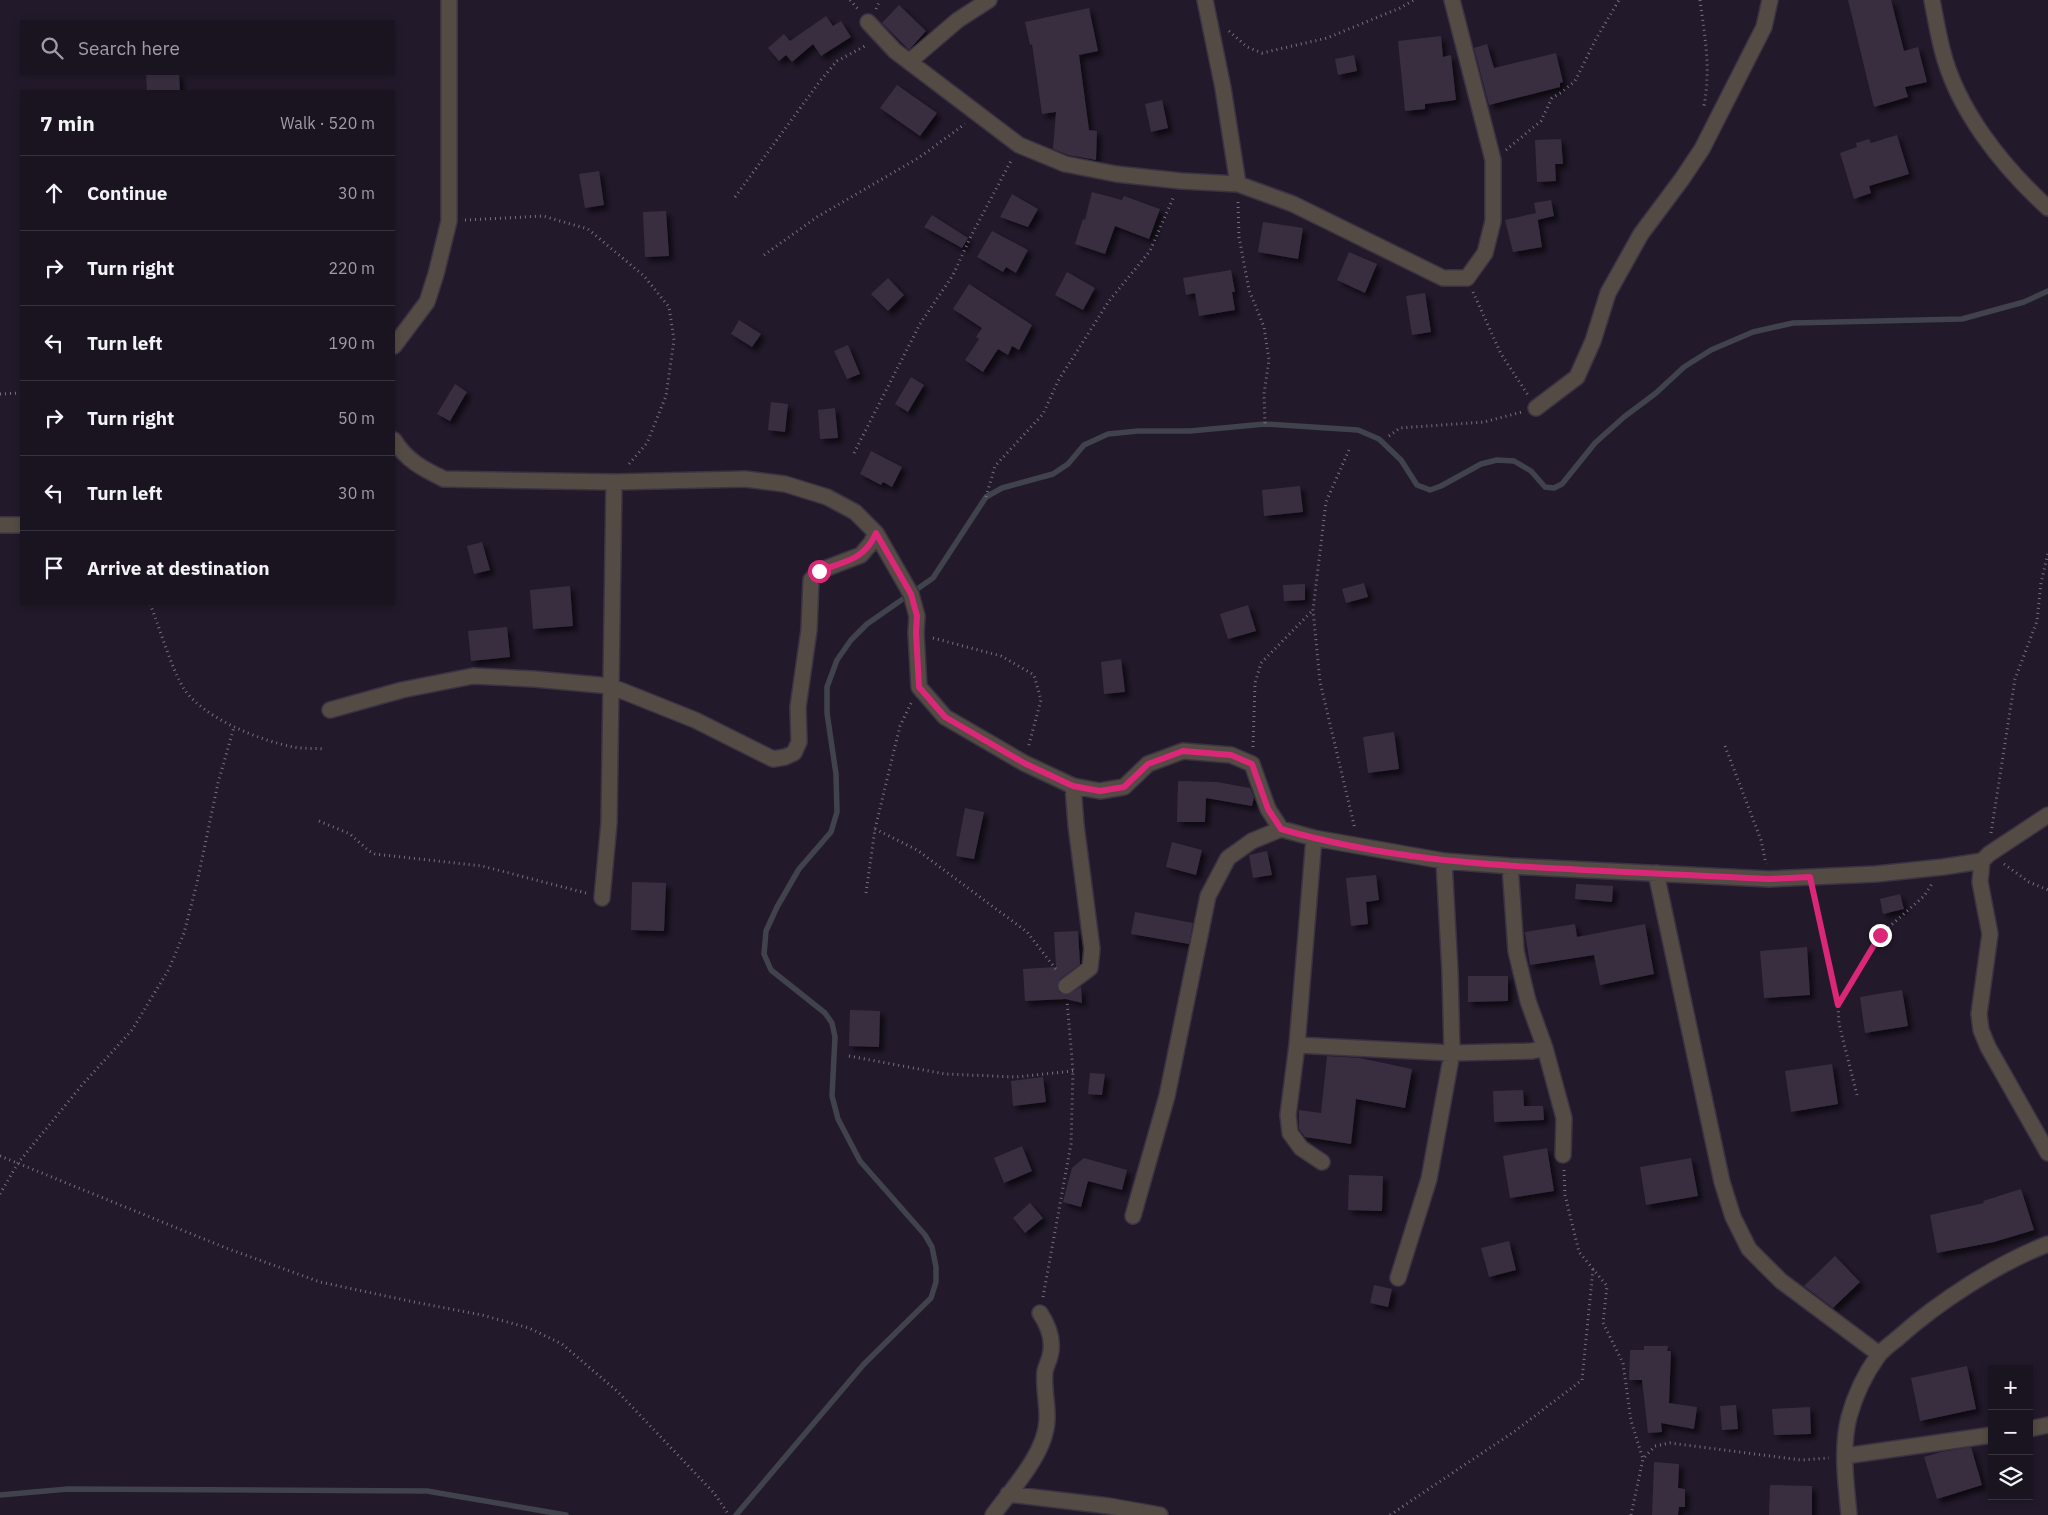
<!DOCTYPE html>
<meta charset="utf-8">
<style>
body{margin:0;font-family:"IBM Plex Sans",sans-serif;background:#27202d;color:#f1f3f6}
.controls{position:absolute;right:15px;bottom:15px;display:grid;overflow:hidden;border-radius:0px;box-shadow:0 2px 8px #0003}
.controls button{width:45px;height:45px;display:grid;place-items:center;padding:0;border:0;border-bottom:1px solid #38323e;background:#1a1320;color:#f1f3f6;font:25px sans-serif}
.stop{position:absolute;width:15px;height:15px;margin:-11px;border:4px solid #db2777;border-radius:50%;background:#fff}
.stop.end{background:#db2777;border-color:#fff;box-shadow:0 1px 5px #0008}
.list{margin:0;padding:0;list-style:none}
h2{display:flex;justify-content:space-between;align-items:center;height:65px;margin:0;padding:0 20px;font-size:21px}
h2 small{font-size:16px;font-weight:400;color:#9f9ea5}
.list li{display:grid;grid-template-columns:32px 1fr auto;gap:15px;align-items:center;box-sizing:border-box;height:75px;padding:0 20px;border-top:1px solid #38323e}
.list b{display:block;font-size:19px;white-space:nowrap}
.list em{font-size:16px;font-style:normal;color:#9f9ea5}
.icon{flex:none;width:28px;height:28px;fill:none;stroke:currentColor;stroke-width:2;stroke-linecap:round;stroke-linejoin:round}
.map{position:relative;flex:none;width:2048px;height:1515px;overflow:hidden}
.search{position:absolute;background:#1a1320;box-shadow:0 2px 8px #0003;left:20px;top:20px;width:375px;height:55px;display:flex;align-items:center;gap:12px;box-sizing:border-box;padding:0 18px;border-radius:0px;color:#9f9ea5;font-size:19px}
.panel{position:absolute;background:#1a1320;box-shadow:0 2px 8px #0003;left:20px;top:90px;width:375px;height:515px;border-radius:0px}
.map>svg:first-child{display:block}
.lines{fill:none;stroke-linecap:round;stroke-linejoin:round}
.stream{stroke:#40434b;stroke-width:5.5}
.building{fill:#382e41;filter:url(#shadow)}
.minor-casing{stroke:#3b3343;stroke-width:18}
.path{stroke:#78707f;stroke-width:3;stroke-dasharray:1 4;stroke-linecap:butt}
.minor{stroke:#544b44;stroke-width:15}
.route{stroke:#db2777;stroke-width:6}
</style>
<div class="map">
<svg width="2048" height="1515" viewBox="0 0 2048 1515">
<defs>
<filter id="shadow"><feDropShadow dx="4.5" dy="4.5" stdDeviation="2.5" flood-color="#0009"/></filter>
</defs>
<rect width="100%" height="100%" fill="#22192a"/>
<g class="lines">
<!-- stream -->
<path class="stream" d="M0 1495 68 1489 427 1491 566 1515
M736 1515 864 1364 931 1298 936 1282V1267L932 1247 925 1235 860 1161 838 1119 832 1096 835 1037 832 1023 825 1013 771 970 764 954 766 931 777 907 799 869 831 832 837 812 836 774 827 713V687L837 660 851 640 867 624 933 578 986 497 1002 488 1053 474 1068 464 1084 445 1108 434 1138 431H1190L1265 424 1358 430 1379 439 1401 460 1417 485 1430 490 1441 486 1481 464 1497 460 1514 461 1531 471 1545 487 1554 488 1562 484 1595 443 1624 417 1656 393 1684 367 1711 350 1753 332 1793 323 1962 319 2024 302 2048 291"/>
</g>
<!-- building -->
<path class="building" d="M1848 0H1891L1904 51 1918 47 1927 82 1905 87 1908 97 1874 107Z
M899 5 926 31 909 50 882 23Z
M1089 8 1098 51 1079 55 1089 130 1097 131 1096 160 1068 155 1053 149 1056 112 1042 114 1032 44 1030 45 1025 22Z
M826 16 833 26 841 21 851 37 821 56 813 44 792 62 786 55 779 61 768 48 784 34 790 41Z
M1441 36 1443 57 1451 55 1456 100 1425 104V109L1405 111 1398 41Z
M1487 44 1494 68 1556 53 1563 82 1560 83V87L1489 105 1474 48Z
M1354 55 1357 71 1338 75 1335 59Z
M146 74H179L180 91H147Z
M897 85 937 113 920 136 880 108Z
M1162 100 1168 128 1151 132 1145 104Z
M1897 135 1909 174 1869 186 1871 193 1854 199 1840 153 1857 147 1856 143 1869 139 1871 143Z
M1561 139 1563 164H1555L1556 181 1537 182 1535 140Z
M599 171 604 205 585 208 579 174Z
M1092 192 1122 200 1124 196 1160 209 1149 239 1115 226 1105 254 1075 244 1083 219 1085 220Z
M1012 194 1038 209 1028 227 1000 217Z
M1551 200 1554 216 1537 220V215L1542 247 1513 252 1505 220 1536 213 1534 203Z
M666 211 669 256 645 257 643 212Z
M932 215 968 238 962 248 924 227Z
M1263 222 1303 228 1298 259 1258 252Z
M992 231 1028 250 1016 273 1006 267 1003 272 977 257Z
M1349 252 1377 264 1365 293 1337 280Z
M1231 270 1235 292H1232L1235 310 1199 316 1195 293 1186 295 1183 278Z
M1067 272 1095 288 1083 310 1055 295Z
M888 278 904 295 888 311 871 294Z
M969 284 1032 325 1019 350 1012 346 1008 355 998 349 983 372 965 360 979 339 976 337 982 328 953 309Z
M1425 293 1431 332 1412 335 1406 296Z
M739 320 761 334 752 347 731 334Z
M848 345 860 374 847 379 834 351Z
M911 377 924 385 908 412 895 404Z
M455 384 467 392 450 421 437 414Z
M771 402 788 404 785 432 768 430Z
M835 408 838 438 820 439 818 410Z
M871 451 902 467 892 487 883 482 881 485 860 474Z
M1300 486 1303 512 1264 516 1262 490Z
M482 542 490 570 474 574 467 546Z
M1364 583 1368 597 1346 603 1342 589Z
M1305 584V600L1284 601 1283 585Z
M570 586 573 626 533 629 530 590Z
M1248 605 1256 631 1228 639 1220 614Z
M507 627 510 657 471 661 468 631Z
M1121 659 1125 692 1104 694 1101 662Z
M1394 732 1399 769 1368 773 1363 737Z
M1178 781 1217 782 1250 788 1254 797 1252 806 1206 798 1205 822H1177Z
M965 808 984 812 974 859 956 856Z
M1172 842 1202 850 1196 875 1166 867Z
M1267 851 1272 875 1253 878 1249 855Z
M1376 875 1379 900 1366 902 1368 924 1351 926 1346 878Z
M632 882 666 883 664 931 631 930Z
M1576 884 1613 886 1612 902 1575 899Z
M1900 894 1904 909 1883 914 1880 899Z
M1135 912 1193 923 1189 944 1131 934Z
M1575 924 1577 937 1645 924 1654 974 1600 985 1594 955 1530 965 1525 932Z
M1078 931 1080 964 1060 979 1057 987 1059 992 1067 995 1081 987 1082 1003 1066 999 1025 1001 1023 969 1056 967 1054 932Z
M1807 947 1810 995 1764 998 1760 951Z
M1468 976H1508V1001L1468 1002Z
M1902 990 1908 1026 1865 1033 1860 997Z
M850 1010 880 1011 879 1047 849 1046Z
M1327 1056 1360 1058 1412 1069 1405 1108 1356 1099 1351 1144 1305 1137 1299 1129V1110L1321 1113Z
M1832 1064 1838 1104 1791 1112 1785 1071Z
M1090 1073 1105 1074 1102 1095 1088 1094Z
M1043 1077 1046 1102 1013 1106 1011 1081Z
M1523 1090 1524 1106H1543L1544 1120 1494 1122 1493 1091Z
M1022 1146 1032 1171 1004 1183 994 1158Z
M1547 1148 1554 1191 1510 1198 1503 1156Z
M1084 1158 1127 1170 1122 1190 1088 1181 1081 1207 1063 1202 1072 1168Z
M1691 1158 1698 1196 1646 1205 1640 1167Z
M1349 1175 1383 1176 1382 1211 1348 1210Z
M2021 1189 2034 1230 1994 1242 1937 1253 1930 1215 1984 1203 1983 1201Z
M1030 1203 1043 1218 1025 1233 1013 1218Z
M1509 1241 1516 1270 1489 1277 1481 1248Z
M1835 1256 1860 1282 1833 1308 1804 1286Z
M1374 1285 1392 1289 1388 1307 1370 1303Z
M1644 1346H1668L1667 1351H1671L1669 1403 1697 1407 1694 1429 1661 1423 1662 1432 1648 1433 1642 1380H1629L1630 1350H1644Z
M1967 1366 1976 1409 1920 1421 1911 1378Z
M1736 1405 1738 1429 1722 1430 1720 1406Z
M1810 1407 1811 1434 1774 1435 1772 1409Z
M1971 1447 1982 1485 1937 1499 1924 1457 1941 1452Z
M1654 1462 1679 1464 1678 1488 1685 1489V1507H1679L1678 1515H1652Z
M1770 1485 1812 1486V1515H1769Z"/>
<g class="lines">
<defs>
<path id="minor" d="M1205 0 1223 88 1238 184
M1932 0C1935 16 1938 33 1942 49 1957 110 2002 166 2048 208
M868 22 895 51 1019 145 1065 164 1116 174 1181 181 1238 184 1293 204 1443 278H1467L1485 253 1493 221V160L1452 0
M910 61 958 20 989 0
M394 346 427 302 436 274 449 221V0
M1536 408 1577 377 1593 341 1608 293 1641 234 1682 179 1702 149 1764 27 1770 0
M394 440C406 460 423 469 444 479L614 482 745 479 785 484 827 497 855 512 876 533 911 594 917 616 916 633 919 687 945 717 1024 763 1073 786 1100 791 1124 787 1148 764 1183 751 1231 755 1252 764 1268 809 1281 829 1314 838 1444 861 1510 866 1769 879 1876 874 1943 867 1982 861
M0 525H21
M330 710 402 690 473 676 534 679 610 686 695 720 773 759 785 757 794 753 799 742 798 707 809 630 811 580 819 571 861 555 871 543 876 533
M2048 815 1989 854 1982 861 1980 882 1990 934 1979 1014 1981 1030 1988 1047 2048 1153
M1314 838 1297 1045 1288 1115 1290 1133 1301 1148 1322 1162
M1510 866 1516 951 1528 1001 1545 1048 1564 1118 1563 1155
M1656 873 1722 1182 1733 1217 1749 1249 1781 1281 1879 1354
M602 898 609 823 614 482
M1066 986 1090 968 1092 949 1076 825 1073 786
M1297 1045 1452 1053 1532 1051 1545 1048
M1133 1216 1167 1096 1208 896 1228 858 1252 841 1281 829
M1398 1278 1429 1179 1452 1053 1450 972 1444 861
M2029 1429 2048 1425
M1845 1456 1992 1435
M1008 1494 1109 1506 1160 1515
M993 1515C1012 1489 1046 1453 1047 1420 1048 1404 1043 1387 1045 1371 1046 1366 1049 1361 1050 1356 1054 1341 1048 1325 1040 1313
M1849 1515C1846 1483 1841 1448 1849 1417 1855 1395 1865 1374 1878 1356 1883 1349 1892 1343 1898 1338 1938 1302 1998 1263 2048 1244"/>
</defs>
<!-- minor casing -->
<use href="#minor" class="minor-casing"/>
<!-- path -->
<path class="path" d="M850 0 858 9
M1700 0C1705 39 1711 67 1704 106
M876 9 880 0
M1229 31 1247 47 1262 53 1327 38 1400 8 1414 0
M1506 150 1541 121 1552 98 1562 92 1575 81 1596 39 1619 0
M735 197 820 81 837 61 867 45
M1238 202 1239 237 1249 290 1264 327 1269 360 1264 394 1265 424
M465 220 543 216 588 229 644 276 669 307 674 340 666 396 647 443 629 464
M764 255 817 217 920 157 965 124
M1473 292 1501 354 1528 395
M0 394 21 393
M1389 436 1400 428 1484 422 1522 412
M1349 450 1326 502 1313 610 1320 682 1355 829
M854 453 920 324 953 275 971 236 1012 159
M986 497 995 466 1043 414 1058 381 1109 301 1150 251 1174 196
M150 604C160 628 171 668 184 689 205 719 259 740 293 747 303 749 314 748 324 749
M933 638 1001 656 1034 675 1041 700 1028 748
M1725 746 1761 840 1766 864
M1253 747 1255 683 1261 663 1313 610
M319 821 350 834 369 851 375 854 482 866 586 893
M875 829 917 850 1027 932 1058 972
M1991 833 2015 679 2037 621 2041 583 2048 553
M2004 864 2029 882 2048 890
M866 893 875 829 900 726 911 703
M1814 893 1838 1005
M849 1056 945 1074 1016 1077 1073 1071
M1857 1095 1839 1024 1838 1005 1880 935 1924 896 1932 884
M0 1156 226 1248 320 1282 414 1302 482 1315 529 1328 562 1344 617 1391 714 1493 729 1515
M1564 1170 1565 1195 1579 1252 1607 1286 1603 1323 1623 1363 1631 1421 1643 1459
M0 1194 18 1163 82 1085 132 1030 169 969 184 933 197 883 218 783 234 727
M1043 1297 1071 1144 1073 1071 1067 1001
M1390 1515 1515 1431 1582 1380 1593 1269
M1631 1515 1643 1459 1655 1446 1670 1443 1801 1460 1829 1458"/>
<!-- minor -->
<use href="#minor" class="minor"/>
</g>
<g class="lines">
<!-- route -->
<path class="route" d="M819 571C843 562 865 560 876 533L911 594 917 616 916 632 919 687 945 717 1024 763 1073 786 1100 791 1124 787 1148 764 1183 751 1231 755 1252 764 1268 809 1281 829C1380 858 1482 865 1584 870 1646 873 1707 876 1769 879L1810 877 1838 1005 1880 935"/>
</g>
</svg>
<div class="controls">
<button>+</button>
<button>−</button>
<button><svg class="icon" aria-label="layers" viewBox="0 0 24 24"><path d="M12 4l9 5-9 5-9-5zM3 14l9 5 9-5"/></svg></button>
</div>
<div class="stop" style="left:819px;top:571px"></div>
<div class="stop end" style="left:1880px;top:935px"></div>
<div class="search"><svg class="icon" aria-label="search" viewBox="0 0 24 24"><circle cx="10" cy="10" r="6"/><path d="M15 15l6 6"/></svg>Search here</div>
<section class="panel">
<h2>7 min<small>Walk · 520 m</small></h2>
<ul class="list">
<li><svg class="icon" aria-label="ahead" viewBox="0 0 24 24"><path d="M12 20V5M6 11l6-6 6 6"/></svg><div><b>Continue</b></div><em>30 m</em></li>
<li><svg class="icon" aria-label="right" viewBox="0 0 24 24"><path d="M7 20v-9h11M14 6l5 5-5 5"/></svg><div><b>Turn right</b></div><em>220 m</em></li>
<li><svg class="icon" aria-label="left" viewBox="0 0 24 24"><path d="M17 20v-9H6M10 6l-5 5 5 5"/></svg><div><b>Turn left</b></div><em>190 m</em></li>
<li><svg class="icon" aria-label="right" viewBox="0 0 24 24"><path d="M7 20v-9h11M14 6l5 5-5 5"/></svg><div><b>Turn right</b></div><em>50 m</em></li>
<li><svg class="icon" aria-label="left" viewBox="0 0 24 24"><path d="M17 20v-9H6M10 6l-5 5 5 5"/></svg><div><b>Turn left</b></div><em>30 m</em></li>
<li><svg class="icon" aria-label="arrive" viewBox="0 0 24 24"><path d="M6 21V4h12l-3 4 3 4H6"/></svg><div><b>Arrive at destination</b></div></li>
</ul>
</section>
</div>
